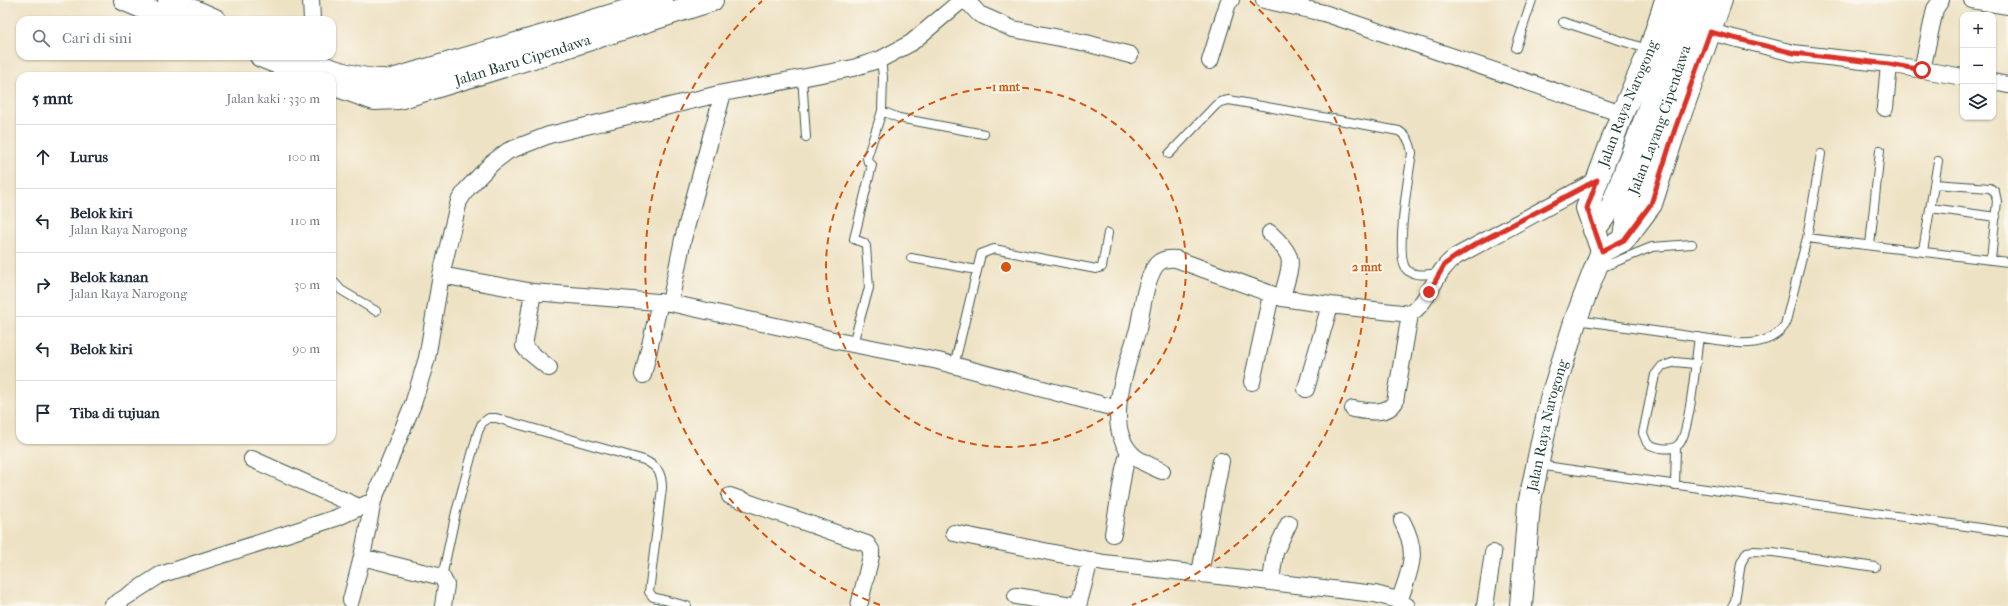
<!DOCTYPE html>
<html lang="id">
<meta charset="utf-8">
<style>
body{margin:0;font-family:"IM FELL French Canon",serif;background:#f6f6f7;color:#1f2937}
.controls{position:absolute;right:12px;top:12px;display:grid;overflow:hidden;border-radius:8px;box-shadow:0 1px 3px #0004}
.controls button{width:36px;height:36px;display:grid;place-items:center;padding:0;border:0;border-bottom:1px solid #e0e1e3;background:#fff;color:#1f2937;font:20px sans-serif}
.stop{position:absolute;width:12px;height:12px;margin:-9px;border:3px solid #d93025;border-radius:50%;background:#fff}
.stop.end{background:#d93025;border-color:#fff;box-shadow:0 1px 4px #0008}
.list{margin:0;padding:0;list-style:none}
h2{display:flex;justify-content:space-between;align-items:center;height:52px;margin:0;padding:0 16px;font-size:17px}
h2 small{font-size:13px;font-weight:400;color:#747a83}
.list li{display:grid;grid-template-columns:26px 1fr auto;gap:12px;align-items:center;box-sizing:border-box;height:64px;padding:0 16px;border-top:1px solid #e0e1e3}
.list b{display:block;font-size:15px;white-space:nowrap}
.list p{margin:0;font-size:13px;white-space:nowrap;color:#747a83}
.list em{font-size:13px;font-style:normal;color:#747a83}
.icon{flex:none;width:22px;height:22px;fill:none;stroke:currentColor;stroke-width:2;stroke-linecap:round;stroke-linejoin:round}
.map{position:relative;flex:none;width:2008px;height:606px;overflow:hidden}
.search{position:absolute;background:#fff;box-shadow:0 1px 3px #0004;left:16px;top:16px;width:320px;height:44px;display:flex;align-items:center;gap:10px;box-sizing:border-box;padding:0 14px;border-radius:12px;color:#747a83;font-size:15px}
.panel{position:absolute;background:#fff;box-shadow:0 1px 3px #0004;left:16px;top:72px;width:320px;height:372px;border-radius:12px}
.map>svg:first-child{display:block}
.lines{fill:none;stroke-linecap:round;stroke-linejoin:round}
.service-casing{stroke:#3e564a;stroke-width:10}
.minor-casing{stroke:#3e564a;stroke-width:18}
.secondary-casing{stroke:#3e564a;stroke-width:24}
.primary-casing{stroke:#3e564a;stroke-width:24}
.service{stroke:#fff;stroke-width:8}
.minor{stroke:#fff;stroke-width:16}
.secondary{stroke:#fff;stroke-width:22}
.primary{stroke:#fff;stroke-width:22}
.route{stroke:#d93025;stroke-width:5}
.ring{fill:none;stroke:#d45610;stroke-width:2;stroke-dasharray:7 5}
.labels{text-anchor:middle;stroke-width:4;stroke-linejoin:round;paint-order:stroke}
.street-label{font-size:15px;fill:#1f3d34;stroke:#fbf7ec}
.centre{fill:#d45610;stroke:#fbf7ec;stroke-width:2}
.ring-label{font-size:12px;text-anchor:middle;font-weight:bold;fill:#d45610;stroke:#fbf7ec;stroke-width:4;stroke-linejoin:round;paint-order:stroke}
</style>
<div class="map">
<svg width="2008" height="606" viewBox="0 0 2008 606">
<rect width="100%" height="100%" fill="#fbf7ec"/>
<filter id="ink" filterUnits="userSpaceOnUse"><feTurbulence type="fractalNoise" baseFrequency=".025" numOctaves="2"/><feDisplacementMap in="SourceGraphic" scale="8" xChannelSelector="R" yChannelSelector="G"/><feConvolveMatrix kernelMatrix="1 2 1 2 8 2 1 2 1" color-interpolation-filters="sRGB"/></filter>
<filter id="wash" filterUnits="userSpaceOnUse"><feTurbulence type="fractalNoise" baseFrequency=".012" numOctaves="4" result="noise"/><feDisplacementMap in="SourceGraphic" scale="16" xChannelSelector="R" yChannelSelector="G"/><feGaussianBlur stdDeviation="0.9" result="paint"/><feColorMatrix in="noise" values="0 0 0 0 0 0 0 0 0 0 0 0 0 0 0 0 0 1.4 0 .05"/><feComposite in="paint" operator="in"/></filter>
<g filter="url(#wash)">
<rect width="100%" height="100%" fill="#eee2c4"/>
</g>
<g filter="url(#ink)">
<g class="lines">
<defs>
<path id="service" d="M1563 22 1650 50
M1516 48 1532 0
M802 76 806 137
M882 111 899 118 984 134
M1169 154 1216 105 1220 102 1229 100 1399 131C1408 137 1410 142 1412 153 1409 173 1394 258 1407 270 1415 277 1429 274 1439 273
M1934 184 1990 188 1995 192 1997 201 1991 260
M1931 208 1996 217
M1807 238 2008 262
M1870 245 1880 150
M1923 251 1938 161
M911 258 977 270
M1600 268 1652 247 1692 244
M332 280 341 290 376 311
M1577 320 1738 343C1756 344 1774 341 1785 325L1807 238 1821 154
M853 343 869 288 866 246 864 243 854 239 872 165 868 162 867 158 882 111 883 77 881 59
M1695 364 1675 362 1669 364 1662 366 1655 375 1643 433 1647 443C1655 448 1672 452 1679 444 1690 434 1696 356 1699 337
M954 366 981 254 994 249 1096 269 1102 267 1108 233
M1538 465 2008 532
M1675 485 1676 447
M442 577 456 512 478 432 482 423 489 418H496L644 460C658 467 662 473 662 488L649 592 653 597 687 606
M1732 606 1735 601 1741 563 1747 552 1753 551 1773 552 1875 567"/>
<path id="minor" d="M311 0 312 20
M966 0 979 14 1013 29 1086 43 1130 55
M1264 0 1324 13 1622 114
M1972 0 2008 6
M1710 32 1793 53 1889 64 1963 77
M1210 61 1228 3 1231 0
M1922 70 1935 9 1941 0
M1993 82 2008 85
M1885 108 1889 64
M1270 233C1299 260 1290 263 1282 298
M441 275 533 292 670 303 799 331 837 341 938 361 1118 409
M533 292 524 346 527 350 549 368
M670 303 683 239 723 93
M643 375 660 302
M1252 382 1271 295
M1306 389 1330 305
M1353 409C1366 411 1387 416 1395 402L1410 314
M252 459 359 507
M1162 471C1153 467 1143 463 1135 457 1100 428 1128 364 1138 329 1142 311 1145 279 1157 264 1162 259 1169 258 1176 259L1282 298 1330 305 1410 314C1431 300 1434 272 1455 257L1597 180
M730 496 867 544 871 550V556L859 606
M373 501 362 557 442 577 446 585 443 606
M954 533 1104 563 1375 594 1394 599 1407 606
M1113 534 1124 469 1129 451
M1200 573 1221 461
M1271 581 1275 552 1289 523
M1016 596 1078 606 1090 560
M351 600 362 557
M1399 602C1410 568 1420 555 1402 521
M112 606 160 575 336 518 373 501 413 404 427 358 441 275 459 201 467 189 492 163 508 151 549 135 723 93 853 68 881 59 911 43 962 0
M1485 606 1493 553"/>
<g id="secondary">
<path d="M125 0 172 20"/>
<path d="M169 0 215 20"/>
<path d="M261 56 311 76"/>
<path d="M296 56C326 70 359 82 392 80L547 35 662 0"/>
<path id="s1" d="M332 84 374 99 399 98 553 51 712 0"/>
</g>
<g id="primary">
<path d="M1594 230 1612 206 1646 117 1683 0"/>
<path id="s2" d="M1624 236 1631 198 1661 121 1701 0"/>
<path id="s3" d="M1602 251 1587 208 1622 114 1650 50 1666 0"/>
<path id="s4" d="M1521 606 1529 505 1551 399 1576 319 1602 251 1624 240 1651 204 1675 129 1721 0"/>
</g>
</defs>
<!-- service casing -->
<use href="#service" class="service-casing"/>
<!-- minor casing -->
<use href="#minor" class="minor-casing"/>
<!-- secondary casing -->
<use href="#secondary" class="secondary-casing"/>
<!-- primary casing -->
<use href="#primary" class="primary-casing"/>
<!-- service -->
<use href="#service" class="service"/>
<!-- minor -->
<use href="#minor" class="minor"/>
<!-- secondary -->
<use href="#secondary" class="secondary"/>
<!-- primary -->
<use href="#primary" class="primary"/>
</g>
</g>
<g class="lines" filter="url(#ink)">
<!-- route -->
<path class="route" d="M1429 292 1445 264 1455 257 1476 244 1597 180 1587 208 1602 251 1624 240 1651 204 1675 129 1710 32 1794 53 1889 64 1922 70"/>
</g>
<!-- distance rings -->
<g class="ring">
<circle cx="1006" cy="267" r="180"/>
<path d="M880 605A361 361 0 0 1 762 1M1250 1A361 361 0 0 1 1132 605"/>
</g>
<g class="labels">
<!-- street labels -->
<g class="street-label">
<text dy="5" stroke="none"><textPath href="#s1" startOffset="199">Jalan Baru Cipendawa</textPath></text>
<text dy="5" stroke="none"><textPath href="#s3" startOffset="158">Jalan Raya Narogong</textPath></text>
<text dy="5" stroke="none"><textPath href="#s2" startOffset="122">Jalan Layang Cipendawa</textPath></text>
<text dy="5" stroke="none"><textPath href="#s4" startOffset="183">Jalan Raya Narogong</textPath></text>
</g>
</g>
<circle cx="1006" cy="267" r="6" class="centre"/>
<g class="ring-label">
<text x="1006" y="91">1 mnt</text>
<text x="1367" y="271">2 mnt</text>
</g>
</svg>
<div class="controls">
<button>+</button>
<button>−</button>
<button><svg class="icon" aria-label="layers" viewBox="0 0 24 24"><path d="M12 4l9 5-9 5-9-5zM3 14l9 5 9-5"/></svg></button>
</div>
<div class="stop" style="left:1922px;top:70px"></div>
<div class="stop end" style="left:1429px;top:292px"></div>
<div class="search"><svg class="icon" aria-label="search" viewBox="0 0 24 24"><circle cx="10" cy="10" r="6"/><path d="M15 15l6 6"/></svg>Cari di sini</div>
<section class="panel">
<h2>5 mnt<small>Jalan kaki · 330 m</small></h2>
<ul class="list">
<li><svg class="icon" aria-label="ahead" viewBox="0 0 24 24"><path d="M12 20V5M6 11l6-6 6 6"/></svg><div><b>Lurus</b></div><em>100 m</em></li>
<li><svg class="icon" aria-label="left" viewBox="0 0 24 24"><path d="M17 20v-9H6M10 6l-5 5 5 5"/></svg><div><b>Belok kiri</b><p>Jalan Raya Narogong</p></div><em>110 m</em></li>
<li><svg class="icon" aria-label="right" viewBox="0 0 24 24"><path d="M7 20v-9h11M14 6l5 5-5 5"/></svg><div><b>Belok kanan</b><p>Jalan Raya Narogong</p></div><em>30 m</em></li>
<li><svg class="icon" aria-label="left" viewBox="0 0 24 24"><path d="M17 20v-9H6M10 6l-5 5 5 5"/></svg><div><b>Belok kiri</b></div><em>90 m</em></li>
<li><svg class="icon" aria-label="arrive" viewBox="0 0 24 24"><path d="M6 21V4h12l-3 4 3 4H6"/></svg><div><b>Tiba di tujuan</b></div></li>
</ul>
</section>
</div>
